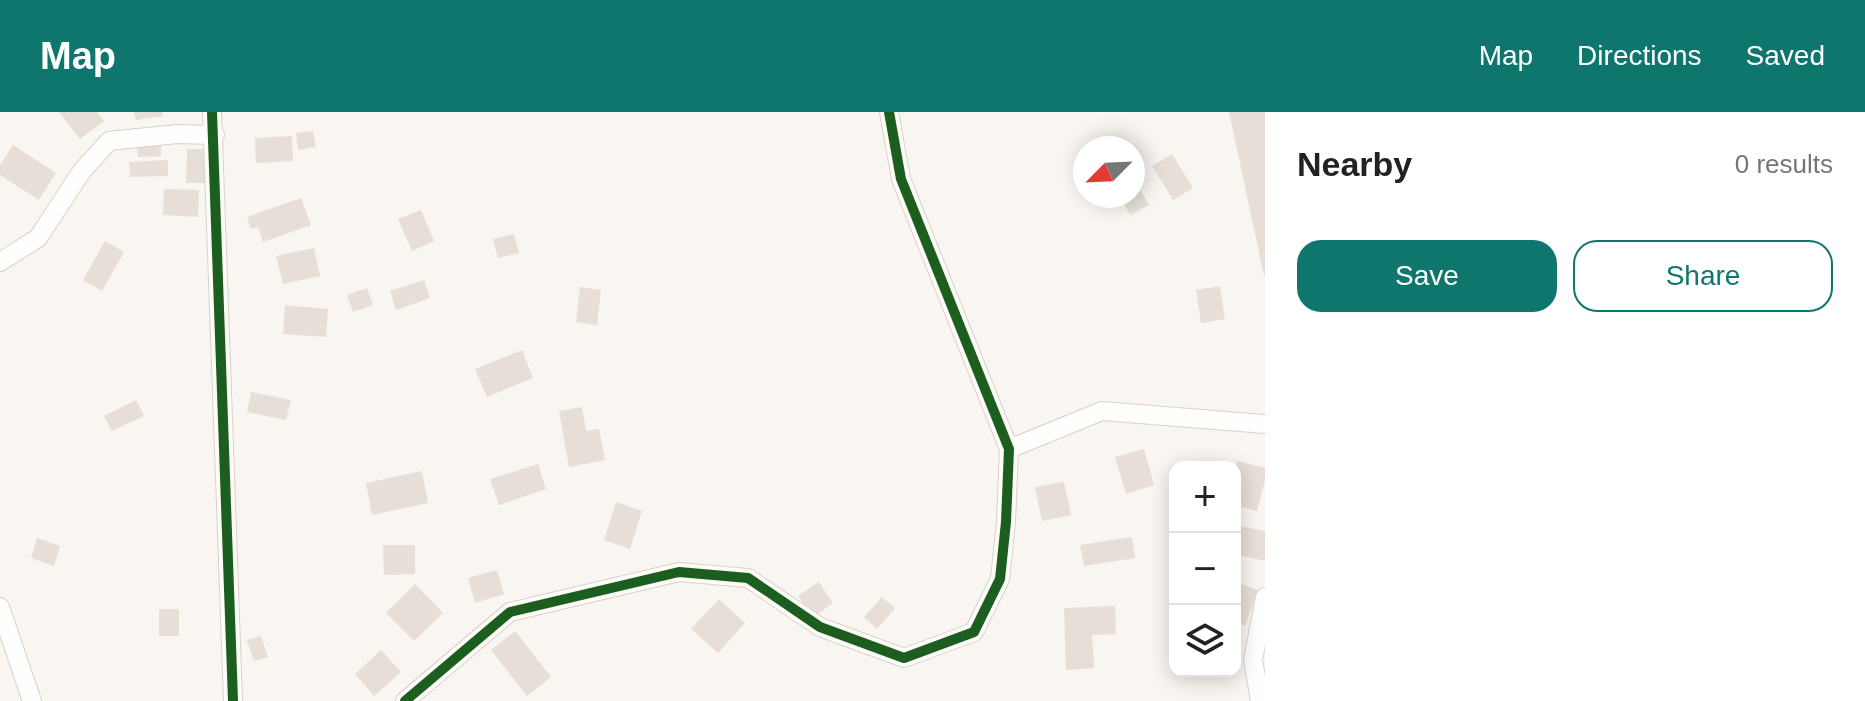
<!DOCTYPE html>
<meta charset="utf-8">
<style>
body{margin:0;font-family:Arial,sans-serif;background:#f2f2f2;color:#222}
.controls{position:absolute;right:24px;bottom:24px;display:grid;overflow:hidden;border-radius:16px;box-shadow:0 4px 20px #0003}
.controls button{width:72px;height:72px;display:grid;place-items:center;padding:0;border:0;border-bottom:2px solid #e0e0e0;background:#fff;color:#222;font:40px sans-serif}
.compass{position:absolute;left:1073px;top:24px;width:72px;height:72px;border-radius:50%;background:#fff;box-shadow:0 4px 20px #0003;rotate:246deg}
.list{margin:0;padding:0;list-style:none}
h2{display:flex;justify-content:space-between;align-items:center;height:104px;margin:0;padding:0 32px;font-size:34px}
h2 small{font-size:26px;font-weight:400;color:#767676}
.actions{display:flex;gap:16px;padding:24px 32px}
.actions a{flex:1;padding:18px 0;border:2px solid #0f766e;border-radius:24px;text-align:center;font-size:28px;color:#0f766e}
.actions .main{background:#0f766e;color:#fff}
.icon{flex:none;width:44px;height:44px;fill:none;stroke:currentColor;stroke-width:2;stroke-linecap:round;stroke-linejoin:round}
.map{position:relative;flex:none;width:1265px;height:589px;overflow:hidden}
header{display:flex;align-items:center;gap:48px;box-sizing:border-box;height:112px;padding:0 40px;background:#0f766e;color:#fff}
header strong{font-size:38px}
nav{display:flex;gap:44px;margin-inline-start:auto;font-size:28px}
main{display:flex}
aside{flex:1;background:#fff}
.map>svg:first-child{display:block}
.building{fill:#e6ded7}
.lines{fill:none;stroke-linecap:round;stroke-linejoin:round}
.minor-casing{stroke:#d7d1cb;stroke-width:20}
.minor{stroke:#fefefd;stroke-width:18}
.cycleway-casing{stroke:#fffaf3;stroke-width:15}
.cycleway{stroke:#1b5e20;stroke-width:10}
</style>
<header>
<strong>Map</strong>
<nav><a>Map</a><a>Directions</a><a>Saved</a></nav>
</header>
<main>
<div class="map">
<svg width="1265" height="589" viewBox="0 0 1265 589">
<rect width="100%" height="100%" fill="#f9f5f0"/>
<!-- building -->
<path class="building" d="M59 0H97L104 9 80 27Z
M134 0H162L163 4 136 8Z
M1229 0H1265V164H1264Z
M313 19 316 35 298 38 296 21Z
M292 24 293 49 256 51 255 26Z
M161 32V44L138 45 137 33Z
M13 33 56 61 39 88 0 63V53Z
M187 37H206L205 71H186Z
M1172 42 1193 76 1173 88 1152 54Z
M168 48V64L130 65 129 50Z
M1133 65 1149 93 1130 103 1120 84H1133Z
M164 77 199 78 198 105 163 103Z
M301 86 311 113 263 130 258 115 251 117 247 105Z
M421 98 434 129 412 139 398 107Z
M514 122 519 141 498 146 493 127Z
M105 129 124 140 102 179 83 168Z
M314 136 320 164 283 172 276 144Z
M424 168 430 186 396 198 390 179Z
M1220 174 1225 207 1201 211 1196 178Z
M580 175 601 178 597 213 576 210Z
M367 176 373 193 353 200 347 183Z
M285 193 328 197 326 225 283 222Z
M522 238 533 266 487 285 475 257Z
M251 280 291 288 286 308 247 300Z
M136 288 144 304 112 319 104 304Z
M582 295 586 319 599 317 605 348 569 355 559 299Z
M1144 337 1154 373 1126 382 1115 345Z
M1237 349 1265 356V368L1257 399 1235 393Z
M538 352 546 377 499 393 490 367Z
M422 359 428 391 372 403 366 371Z
M1064 370 1071 403 1042 409 1035 375Z
M616 390 642 399 630 437 604 428Z
M1235 413 1265 419V449L1235 442Z
M1132 425 1135 446 1084 454 1080 433Z
M37 426 60 434 54 454 31 446Z
M383 433H415V462L384 463Z
M497 458 504 482 475 491 468 466Z
M819 470 833 491 812 506 798 484Z
M1235 470 1258 478 1245 514 1235 510Z
M415 472 443 501 414 529 386 501Z
M882 485 895 496 877 517 864 505Z
M719 487 745 511 718 541 691 517Z
M1115 494 1116 522 1092 523 1094 556 1066 558 1064 496Z
M159 497H179V524H159Z
M515 519 551 565 527 584 491 538Z
M261 524 268 545 254 549 247 528Z
M381 538 401 560 374 584 355 562Z"/>
<g class="lines">
<defs>
<path id="minor" d="M212 0 233 589
M0 150 38 126 82 59 109 29 177 22 215 23
M1009 337 1102 299 1265 312
M0 495 32 589
M405 589 510 500 679 460 748 466 820 515 904 546 974 520 1000 467 1006 410 1009 337 901 67 889 0
M1260 589 1253 548 1265 485"/>
</defs>
<!-- minor casing -->
<use href="#minor" class="minor-casing"/>
<!-- minor -->
<use href="#minor" class="minor"/>
<defs>
<path id="cycleway" d="M212 0 233 589
M405 589 510 500 679 460 748 466 820 515 904 546 974 520 1000 467 1006 410 1009 337 901 67 889 0"/>
</defs>
<!-- cycleway casing -->
<use href="#cycleway" class="cycleway-casing"/>
<!-- cycleway -->
<use href="#cycleway" class="cycleway"/>
</g>
</svg>
<div class="controls">
<button>+</button>
<button>−</button>
<button><svg class="icon" aria-label="layers" viewBox="0 0 24 24"><path d="M12 4l9 5-9 5-9-5zM3 14l9 5 9-5"/></svg></button>
</div>
<svg class="compass" viewBox="-18 -18 36 36"><path d="M0-13l5 13h-10z" fill="#e53935"/><path d="M0 13l5-13h-10z" fill="#767676"/></svg>
</div>
<aside>
<h2>Nearby<small>0 results</small></h2>
<ul class="list">
</ul>
<div class="actions"><a class="main">Save</a><a>Share</a></div>
</aside>
</main>
